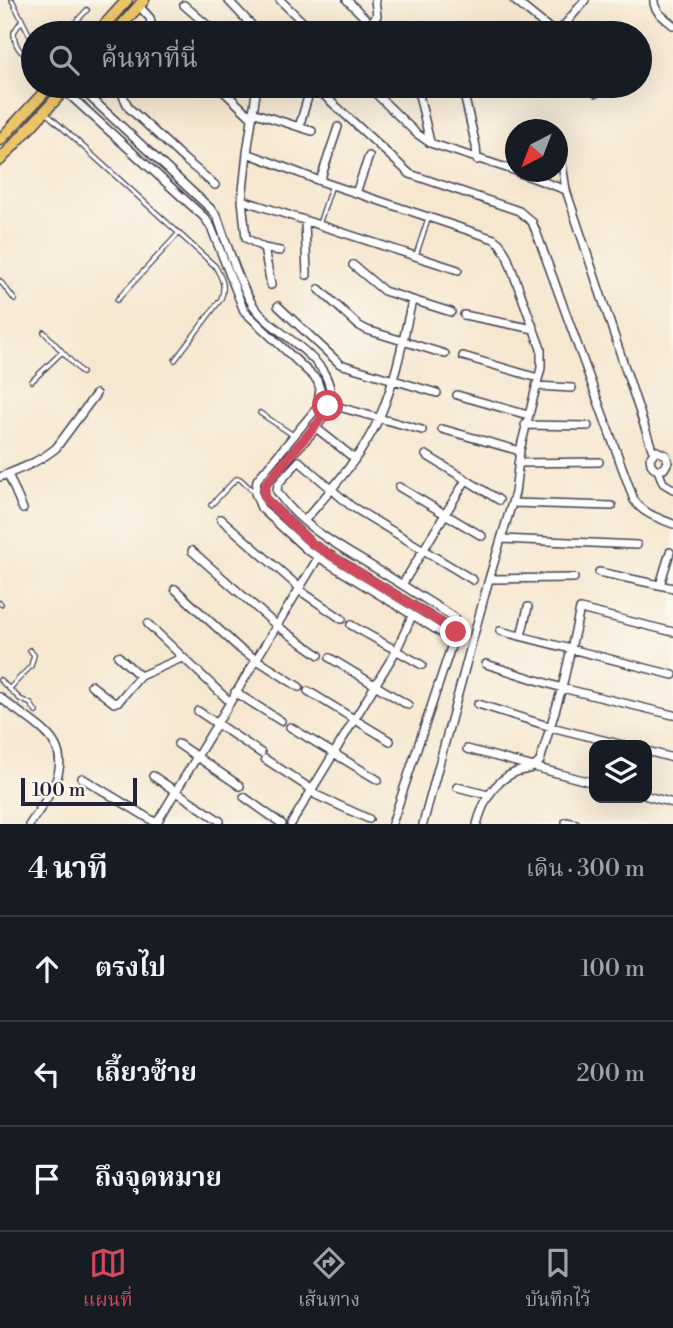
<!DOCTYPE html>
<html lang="th">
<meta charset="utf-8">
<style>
body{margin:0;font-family:"Libre Bodoni","Noto Serif Thai",serif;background:#242831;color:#f1f3f6}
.controls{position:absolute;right:21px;bottom:21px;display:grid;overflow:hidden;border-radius:14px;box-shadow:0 7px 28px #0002}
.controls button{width:63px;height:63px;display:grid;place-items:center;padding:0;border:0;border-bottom:2px solid #363941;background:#171b24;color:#f1f3f6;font:35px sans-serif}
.compass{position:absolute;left:505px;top:119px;width:63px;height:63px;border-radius:50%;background:#171b24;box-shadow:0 7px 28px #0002;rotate:222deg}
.scale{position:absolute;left:21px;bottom:18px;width:116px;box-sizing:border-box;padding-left:7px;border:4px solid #22223b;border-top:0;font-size:19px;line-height:24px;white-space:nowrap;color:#22223b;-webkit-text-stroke:5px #fbf7ec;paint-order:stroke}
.stop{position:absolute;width:21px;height:21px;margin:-16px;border:5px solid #d1495b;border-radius:50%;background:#fff}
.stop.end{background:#d1495b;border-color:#fff;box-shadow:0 2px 7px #0008}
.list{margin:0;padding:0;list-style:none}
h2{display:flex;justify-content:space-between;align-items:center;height:91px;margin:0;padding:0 28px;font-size:30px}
h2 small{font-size:23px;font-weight:400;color:#9ea1a6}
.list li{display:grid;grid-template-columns:46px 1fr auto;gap:21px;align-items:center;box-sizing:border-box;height:105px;padding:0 28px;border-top:2px solid #363941}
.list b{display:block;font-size:26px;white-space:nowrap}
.list em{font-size:23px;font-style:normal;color:#9ea1a6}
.icon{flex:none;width:38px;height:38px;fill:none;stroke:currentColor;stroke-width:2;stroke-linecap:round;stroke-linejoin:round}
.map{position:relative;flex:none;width:673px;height:824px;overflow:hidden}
.search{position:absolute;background:#171b24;box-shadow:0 7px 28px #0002;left:21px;right:21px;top:21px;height:77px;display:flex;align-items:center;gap:18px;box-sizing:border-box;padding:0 24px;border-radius:38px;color:#9ea1a6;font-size:26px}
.sheet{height:406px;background:#171b24}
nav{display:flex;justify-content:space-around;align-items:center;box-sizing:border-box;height:98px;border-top:2px solid #363941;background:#171b24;font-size:19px;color:#9ea1a6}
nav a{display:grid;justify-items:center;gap:4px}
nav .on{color:#d1495b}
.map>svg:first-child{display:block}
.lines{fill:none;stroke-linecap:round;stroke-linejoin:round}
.lane-casing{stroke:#424051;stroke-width:6}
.street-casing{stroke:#424051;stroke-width:10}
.primary-casing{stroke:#424051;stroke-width:13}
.lane{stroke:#fff;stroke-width:3.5}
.street{stroke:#fff;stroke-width:7}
.primary{stroke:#edc569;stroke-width:10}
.route{stroke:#d1495b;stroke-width:9}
</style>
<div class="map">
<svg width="673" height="824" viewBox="0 0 673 824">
<rect width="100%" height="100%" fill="#fbf7ec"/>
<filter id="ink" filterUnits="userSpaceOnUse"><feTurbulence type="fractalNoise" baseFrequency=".0143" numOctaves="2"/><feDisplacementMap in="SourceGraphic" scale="14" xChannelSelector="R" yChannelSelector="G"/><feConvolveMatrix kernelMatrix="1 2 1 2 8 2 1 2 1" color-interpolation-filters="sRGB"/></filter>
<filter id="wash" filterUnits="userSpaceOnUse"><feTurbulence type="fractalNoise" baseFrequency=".00686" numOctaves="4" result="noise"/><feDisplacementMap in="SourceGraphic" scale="28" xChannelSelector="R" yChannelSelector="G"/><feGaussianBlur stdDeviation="1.57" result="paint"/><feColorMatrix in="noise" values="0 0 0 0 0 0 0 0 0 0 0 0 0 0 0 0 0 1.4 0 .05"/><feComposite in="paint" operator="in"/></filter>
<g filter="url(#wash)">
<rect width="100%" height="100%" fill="#f6e7d0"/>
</g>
<g filter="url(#ink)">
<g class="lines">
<defs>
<path id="lane" d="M12 0 33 42
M22 20 14 32C14 44 20 56 33 56
M65 33 87 10
M46 113 215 266C222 278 226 286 221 299L175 360
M319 224 332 185
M416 255 428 219
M0 281 15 300
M117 300 179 233
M44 332 82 373
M32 381 62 352
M260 413 293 435
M211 505 236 479H240L254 492
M0 603 1 604
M0 680 20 699 31 704 36 712
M10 688 31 666 34 655 30 650"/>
<path id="street" d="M228 0 259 33
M280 0 314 33
M347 0 371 24
M514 0 555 33
M654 0C653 11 665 18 673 25
M184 5 216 33
M139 6 150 18 153 33
M361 33 377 16 375 0
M558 33 585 0
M78 86 212 210 217 216C226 241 239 284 253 305 273 336 344 361 328 407 319 433 285 458 267 481L264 489 265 499 312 544 456 632 392 824
M122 86 123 96 129 108 184 159 215 185
M218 86 252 118
M257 86 247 153 320 181 494 239 500 244 507 256 541 349V368L520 450 515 493 489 579 423 824
M314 86 410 174 519 211 532 222 537 234 634 500C643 514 659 518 673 524
M368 86 416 133 430 143 516 171
M417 86 430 142
M462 86 476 146 477 160
M591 86 596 93
M64 90 205 218 211 227 244 311 317 380 320 389 317 408 257 480 255 493 261 508 307 550 453 640
M252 112 312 131
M299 127 308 97
M559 144 566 190
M247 153 242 200 246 238 264 248 280 251
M517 172 566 190 652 449
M320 181 338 127
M356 193 369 156
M242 200 458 270
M305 221 307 275
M264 248 271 285
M353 265 384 291 451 312
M319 289 358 325 367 330 445 354
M278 306 340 364 437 393
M464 315 534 329
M463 356 538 378
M536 386 572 388
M457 395 528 415
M339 407 422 430
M525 425 588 426
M315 427 355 459
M442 429 520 451
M652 449 666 455 668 462 664 469H655L651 464 650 458 654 453Z
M426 455 499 500
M518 463 599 462
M658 470 663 483 673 489
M8 474 23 509
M0 477C20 469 39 462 56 448L96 394
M399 487 482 536
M513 503 612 506
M221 519 300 588
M304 521C332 489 363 455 380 416 396 379 403 340 412 301
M501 539 637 545
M192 551 276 625 319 655
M599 572 673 588
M489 579 574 578
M402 585 466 480
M660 585 670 552
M175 589 240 649 299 687
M299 590 342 619
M454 617C426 600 398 582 370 565 337 545 298 524 277 491L278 484 299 461 351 506 473 580
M148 624 229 701
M351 625 422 665
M500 631 673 675
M521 636 528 607
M118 656 140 676 182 658
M330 658 408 705
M486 664 562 688 673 715
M91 685 114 703 119 701 140 676
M308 691 390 741
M235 692 281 721
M0 697C14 710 30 718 44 731 78 761 49 795 30 824
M478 704 551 727 623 745
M198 711 261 753
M290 727 378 780
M178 744 240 786
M467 749 594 783
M647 751 673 758
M265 759 311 789 316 795 369 819
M153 776 220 821
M82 778 158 824
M457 787 488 795
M647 796 673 803
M244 797 282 824
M566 822 576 824
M156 824 318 558
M291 824 396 651 412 616
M477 824C483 803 493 781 516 772 526 769 533 770 540 761L562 688 580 609 673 632"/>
<path id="primary" d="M97 33 127 0
M115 33 144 0
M0 140 50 86
M0 160 68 86"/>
</defs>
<!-- lane casing -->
<use href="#lane" class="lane-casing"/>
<!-- street casing -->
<use href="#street" class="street-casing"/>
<!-- primary casing -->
<use href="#primary" class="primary-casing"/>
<!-- lane -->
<use href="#lane" class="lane"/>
<!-- street -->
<use href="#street" class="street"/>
<!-- primary -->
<use href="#primary" class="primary"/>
</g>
</g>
<g class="lines" filter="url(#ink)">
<!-- route -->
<path class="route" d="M328 406 318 423 268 481 264 489 265 499 312 544 456 632"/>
</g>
</svg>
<div class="controls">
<button><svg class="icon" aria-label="layers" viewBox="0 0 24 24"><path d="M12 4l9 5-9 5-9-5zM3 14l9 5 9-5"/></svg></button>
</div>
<svg class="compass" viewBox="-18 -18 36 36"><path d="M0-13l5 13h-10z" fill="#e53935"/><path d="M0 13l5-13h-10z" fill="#9ea1a6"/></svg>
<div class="scale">100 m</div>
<div class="stop" style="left:328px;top:406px"></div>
<div class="stop end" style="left:456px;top:632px"></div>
<div class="search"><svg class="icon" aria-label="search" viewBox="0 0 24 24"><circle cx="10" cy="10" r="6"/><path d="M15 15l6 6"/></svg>ค้นหาที่นี่</div>
</div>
<section class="sheet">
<h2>4 นาที<small>เดิน · 300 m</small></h2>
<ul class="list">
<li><svg class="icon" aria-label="ahead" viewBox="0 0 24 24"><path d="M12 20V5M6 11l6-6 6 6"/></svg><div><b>ตรงไป</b></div><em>100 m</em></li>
<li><svg class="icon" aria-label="left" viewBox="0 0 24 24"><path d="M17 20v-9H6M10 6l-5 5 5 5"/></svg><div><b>เลี้ยวซ้าย</b></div><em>200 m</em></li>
<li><svg class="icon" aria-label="arrive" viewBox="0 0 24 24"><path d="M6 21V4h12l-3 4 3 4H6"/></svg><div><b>ถึงจุดหมาย</b></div></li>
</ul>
</section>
<nav>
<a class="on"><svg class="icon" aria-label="map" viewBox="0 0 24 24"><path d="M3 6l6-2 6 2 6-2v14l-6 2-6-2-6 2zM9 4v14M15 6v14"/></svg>แผนที่</a>
<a><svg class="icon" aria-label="directions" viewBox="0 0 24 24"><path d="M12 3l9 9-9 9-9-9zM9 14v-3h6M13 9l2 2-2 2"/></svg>เส้นทาง</a>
<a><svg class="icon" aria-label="saved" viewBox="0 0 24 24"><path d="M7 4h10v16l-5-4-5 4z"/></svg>บันทึกไว้</a>
</nav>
